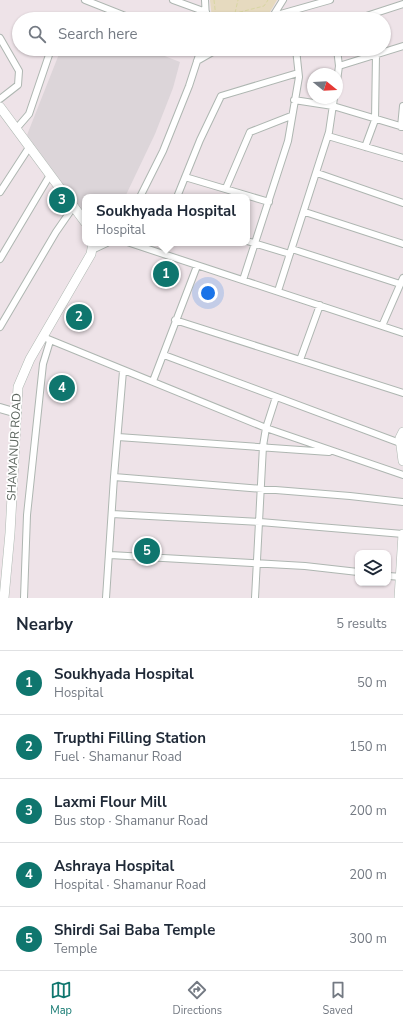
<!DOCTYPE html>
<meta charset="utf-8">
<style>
body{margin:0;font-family:"Nunito Sans",sans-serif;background:#f2f2f3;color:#1f2937}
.controls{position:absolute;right:12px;bottom:12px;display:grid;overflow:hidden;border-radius:8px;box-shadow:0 1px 3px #0004}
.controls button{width:36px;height:36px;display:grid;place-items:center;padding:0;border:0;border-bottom:1px solid #e0e1e3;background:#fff;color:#1f2937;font:20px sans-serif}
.compass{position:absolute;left:307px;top:68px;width:36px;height:36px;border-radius:50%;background:#fff;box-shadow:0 1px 3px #0004;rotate:108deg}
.you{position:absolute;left:208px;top:293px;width:14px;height:14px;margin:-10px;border:3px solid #fff;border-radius:50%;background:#1a73e8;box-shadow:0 0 0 6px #1a73e833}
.badge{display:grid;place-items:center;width:26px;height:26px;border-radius:50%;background:#0f766e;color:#fff;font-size:13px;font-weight:700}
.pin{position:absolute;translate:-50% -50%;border:2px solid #fff;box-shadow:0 1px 4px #0006}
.popup{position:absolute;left:82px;top:194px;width:168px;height:52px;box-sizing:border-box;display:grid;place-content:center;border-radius:8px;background:#fff;filter:drop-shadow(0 1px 3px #0005);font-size:13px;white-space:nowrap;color:#747a83}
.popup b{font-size:15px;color:#1f2937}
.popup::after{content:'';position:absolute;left:50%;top:100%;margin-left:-8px;border:8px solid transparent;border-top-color:#fff}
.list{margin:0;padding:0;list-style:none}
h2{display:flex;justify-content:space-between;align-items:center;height:52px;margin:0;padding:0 16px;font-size:17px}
h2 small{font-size:13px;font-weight:400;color:#747a83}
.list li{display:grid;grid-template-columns:26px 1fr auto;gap:12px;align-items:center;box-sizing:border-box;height:64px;padding:0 16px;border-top:1px solid #e0e1e3}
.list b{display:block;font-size:15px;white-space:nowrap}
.list p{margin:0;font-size:13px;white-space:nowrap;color:#747a83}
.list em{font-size:13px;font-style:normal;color:#747a83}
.icon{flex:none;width:22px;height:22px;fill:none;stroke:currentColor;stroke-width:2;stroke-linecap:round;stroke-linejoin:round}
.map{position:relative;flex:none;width:403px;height:598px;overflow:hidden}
.search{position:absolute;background:#fff;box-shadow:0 1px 3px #0004;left:12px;right:12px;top:12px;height:44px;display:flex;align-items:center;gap:10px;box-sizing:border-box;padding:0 14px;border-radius:22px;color:#747a83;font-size:15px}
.sheet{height:372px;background:#fff}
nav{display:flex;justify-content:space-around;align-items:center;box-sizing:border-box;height:56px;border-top:1px solid #e0e1e3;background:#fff;font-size:11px;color:#747a83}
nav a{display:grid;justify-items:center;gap:2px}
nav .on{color:#0f766e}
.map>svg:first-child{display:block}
.industrial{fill:#dcd5d9}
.green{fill:#e6dabf}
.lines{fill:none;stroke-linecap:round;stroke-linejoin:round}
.minor-casing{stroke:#aeb6b1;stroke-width:8}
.tertiary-casing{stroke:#aeb6b1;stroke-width:10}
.secondary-casing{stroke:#afb8b2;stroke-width:10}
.path{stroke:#d8d6a2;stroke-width:1;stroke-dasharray:4 2;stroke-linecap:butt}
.minor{stroke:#fff;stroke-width:6}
.tertiary{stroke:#fff;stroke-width:8}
.secondary{stroke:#fff;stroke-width:9}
.labels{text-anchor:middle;stroke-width:3.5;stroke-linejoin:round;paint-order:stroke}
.street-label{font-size:12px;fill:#5b645d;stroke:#fff}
</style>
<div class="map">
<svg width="403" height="598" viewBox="0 0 403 598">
<rect width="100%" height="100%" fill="#eee3e8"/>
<!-- industrial -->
<path class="industrial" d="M61 49H147L180 62 173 88 155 134 125 197H85V215L27 135Z"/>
<!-- green -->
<path class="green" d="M210 0H277L270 12 245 19H212Z"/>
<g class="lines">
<defs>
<path id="minor" d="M85 0 133 19
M173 0 206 12
M205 0 206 19
M273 16 283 0
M263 19 330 0
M357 19 403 4
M0 38 19 71 18 85 0 99
M197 61 218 49
M339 66 403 46
M337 81 339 66 337 49
M294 100 333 106 403 127
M401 127 403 106
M16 129 29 114 51 49
M328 136 403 158
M365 147 375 120 376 54
M317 173 403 203
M185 177 269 202
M226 188 250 132 291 116
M0 192 30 146
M140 197 163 151 189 86 201 49
M177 197 200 140 221 96 298 73
M305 212 403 244
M247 241 290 254
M130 243 403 333
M292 249 400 284
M92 250 107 243
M0 259 50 175
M243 280 288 141 299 77 296 49
M278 291 329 132 334 98
M175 320 403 393
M382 326 403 278
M0 327 56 232 74 206
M43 337 266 428 403 475
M164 355 400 443
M300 360 320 305
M123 371 114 477 350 496 403 502
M153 381 197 266
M118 437 329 452
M112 514 260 522 403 534
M110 555 305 566 358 572
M388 576 403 577
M24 598 27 515 43 364 50 341
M106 598 114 477
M255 598 263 446 266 428 276 397"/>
<path id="tertiary" d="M0 408 17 413"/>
<path id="secondary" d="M0 107 85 222
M403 432 400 438 403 461
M4 598 10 533 18 387 30 359 91 254 93 243
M399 598 403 534"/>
</defs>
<!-- minor casing -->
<use href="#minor" class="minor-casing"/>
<!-- tertiary casing -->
<use href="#tertiary" class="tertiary-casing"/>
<!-- secondary casing -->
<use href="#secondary" class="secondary-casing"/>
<!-- path -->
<path class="path" d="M214 0 216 18 264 6 268 0
M235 13 238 0"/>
<!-- minor -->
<use href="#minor" class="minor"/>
<!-- tertiary -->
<use href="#tertiary" class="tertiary"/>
<!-- secondary -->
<use href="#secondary" class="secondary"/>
</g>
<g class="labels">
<!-- street labels -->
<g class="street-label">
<text transform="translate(14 447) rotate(-87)" y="4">SHAMANUR ROAD</text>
</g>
</g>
</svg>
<div class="controls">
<button><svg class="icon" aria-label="layers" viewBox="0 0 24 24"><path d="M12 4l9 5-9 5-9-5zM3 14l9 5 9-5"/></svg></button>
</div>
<svg class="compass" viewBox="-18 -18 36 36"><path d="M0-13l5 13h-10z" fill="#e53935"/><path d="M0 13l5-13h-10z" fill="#747a83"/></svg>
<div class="you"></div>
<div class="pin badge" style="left:166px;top:274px">1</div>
<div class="popup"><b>Soukhyada Hospital</b>Hospital</div>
<div class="pin badge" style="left:79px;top:317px">2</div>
<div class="pin badge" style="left:62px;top:200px">3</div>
<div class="pin badge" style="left:62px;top:388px">4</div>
<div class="pin badge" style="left:147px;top:551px">5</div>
<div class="search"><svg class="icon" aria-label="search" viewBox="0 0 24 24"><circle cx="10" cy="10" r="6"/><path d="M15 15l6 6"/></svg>Search here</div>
</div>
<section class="sheet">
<h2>Nearby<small>5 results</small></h2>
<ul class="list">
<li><span class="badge">1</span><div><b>Soukhyada Hospital</b><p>Hospital</p></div><em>50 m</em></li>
<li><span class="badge">2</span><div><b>Trupthi Filling Station</b><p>Fuel · Shamanur Road</p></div><em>150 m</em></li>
<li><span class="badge">3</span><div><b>Laxmi Flour Mill</b><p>Bus stop · Shamanur Road</p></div><em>200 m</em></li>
<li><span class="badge">4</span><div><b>Ashraya Hospital</b><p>Hospital · Shamanur Road</p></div><em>200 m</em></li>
<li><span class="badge">5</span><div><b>Shirdi Sai Baba Temple</b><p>Temple</p></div><em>300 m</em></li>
</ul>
</section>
<nav>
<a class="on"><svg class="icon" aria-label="map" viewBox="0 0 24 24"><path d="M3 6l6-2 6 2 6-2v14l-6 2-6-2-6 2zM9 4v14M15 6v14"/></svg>Map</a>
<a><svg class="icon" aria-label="directions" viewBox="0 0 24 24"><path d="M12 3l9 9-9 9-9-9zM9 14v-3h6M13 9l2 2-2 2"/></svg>Directions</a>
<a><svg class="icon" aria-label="saved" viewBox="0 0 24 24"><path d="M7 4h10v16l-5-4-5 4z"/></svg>Saved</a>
</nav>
